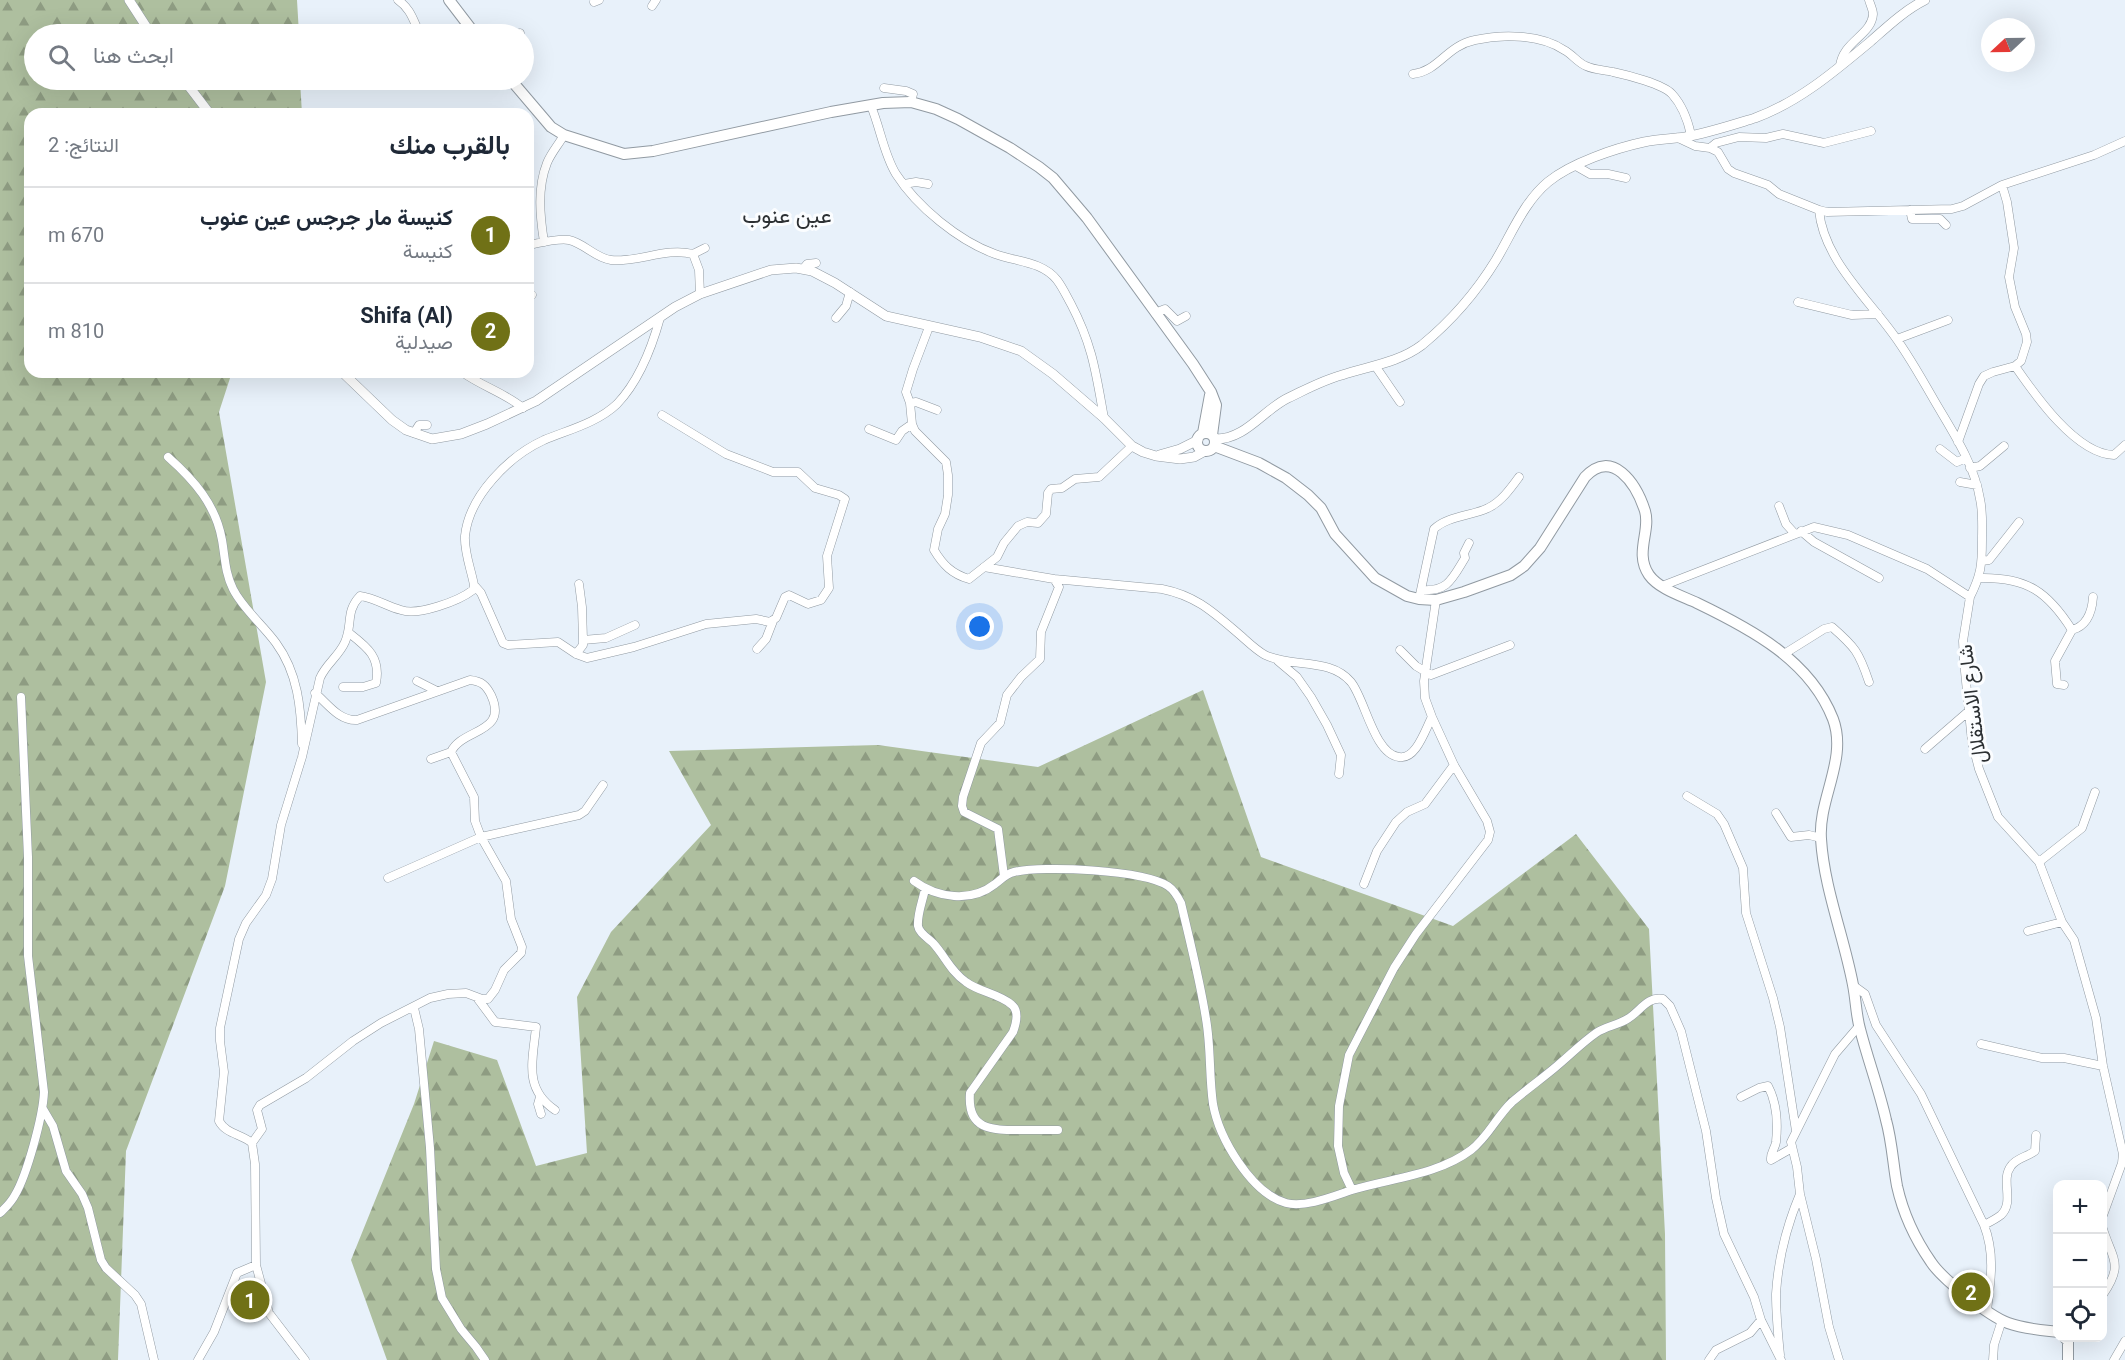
<!DOCTYPE html>
<html lang="ar">
<meta charset="utf-8">
<style>
body{margin:0;font-family:Roboto,Vazirmatn,sans-serif;background:#f2f2f3;color:#1f2937;direction:rtl}
.controls{position:absolute;right:18px;bottom:18px;display:grid;overflow:hidden;border-radius:12px;box-shadow:0 6px 24px #0002}
.controls button{width:54px;height:54px;display:grid;place-items:center;padding:0;border:0;border-bottom:2px solid #e0e1e3;background:#fff;color:#1f2937;font:30px sans-serif}
.compass{position:absolute;left:1981px;top:18px;width:54px;height:54px;border-radius:50%;background:#fff;box-shadow:0 6px 24px #0002;rotate:248deg}
.you{position:absolute;left:980px;top:627px;width:21px;height:21px;margin:-15px;border:4px solid #fff;border-radius:50%;background:#1a73e8;box-shadow:0 0 0 9px #1a73e833}
.badge{display:grid;place-items:center;width:39px;height:39px;border-radius:50%;background:#707116;color:#fff;font-size:20px;font-weight:700}
.pin{position:absolute;translate:-50% -50%;border:3px solid #fff;box-shadow:0 2px 6px #0006}
.list{margin:0;padding:0;list-style:none}
h2{display:flex;justify-content:space-between;align-items:center;height:78px;margin:0;padding:0 24px;font-size:26px}
h2 small{font-size:20px;font-weight:400;color:#747a83}
.list li{display:grid;grid-template-columns:39px 1fr auto;gap:18px;align-items:center;box-sizing:border-box;height:96px;padding:0 24px;border-top:2px solid #e0e1e3}
.list b{display:block;font-size:22px;white-space:nowrap}
.list p{margin:0;font-size:20px;white-space:nowrap;color:#747a83}
.list em{font-size:20px;font-style:normal;color:#747a83}
.icon{flex:none;width:33px;height:33px;fill:none;stroke:currentColor;stroke-width:2;stroke-linecap:round;stroke-linejoin:round}
.map{position:relative;flex:none;width:2125px;height:1360px;overflow:hidden;direction:ltr}
.search{position:absolute;background:#fff;box-shadow:0 6px 24px #0002;left:24px;top:24px;width:510px;height:66px;display:flex;align-items:center;gap:15px;box-sizing:border-box;padding:0 21px;border-radius:33px;color:#747a83;font-size:22px}
.panel{position:absolute;background:#fff;box-shadow:0 6px 24px #0002;left:24px;top:108px;width:510px;height:270px;border-radius:18px;direction:rtl}
.map>svg:first-child{display:block}
.forest{fill:url(#forest-firs)}
.lines{fill:none;stroke-linecap:round;stroke-linejoin:round}
.minor-casing{stroke:#919aa2;stroke-width:9}
.tertiary-casing{stroke:#919aa2;stroke-width:10}
.secondary-casing{stroke:#919aa2;stroke-width:12}
.minor{stroke:#fff;stroke-width:8}
.tertiary{stroke:#fff;stroke-width:9}
.secondary{stroke:#fff;stroke-width:10}
.labels{text-anchor:middle;stroke-width:6;stroke-linejoin:round;paint-order:stroke}
.street-label{font-size:20px;fill:#2c3033;stroke:#fbfdff}
.quarter-label{font-size:22px;fill:#2c3033;stroke:#fbfdff}
</style>
<div class="map">
<svg width="2125" height="1360" viewBox="0 0 2125 1360">
<defs>
<pattern id="forest-firs" width="22" height="20" patternUnits="userSpaceOnUse" patternTransform="scale(1.5)"><rect width="22" height="20" fill="#aebf9f"/><path d="M5 1l3.5 6h-7zM16 11l3.5 6h-7z" fill="#8e9c82"/></pattern>
</defs>
<rect width="100%" height="100%" fill="#e8f1fa"/>
<!-- forest -->
<path class="forest" d="M0 0H297L299 34H34V80H300L302 114H30V372H232L219 412 266 682 225 886 126 1151 118 1360H0Z
M1203 690 1261 857 1453 926 1576 834 1649 929 1665 1234 1666 1360H387L351 1260 414 1104 434 1041 497 1060 536 1166 587 1153 577 997 611 932 711 825 669 751 878 745 1038 767Z"/>
<g class="lines">
<defs>
<path id="minor" d="M398 0C411 9 413 20 420 34
M594 2 599 0
M652 6 656 0
M517 34 520 33
M1840 66C1843 41 1872 35 1873 14 1873 10 1870 4 1869 0
M1413 74C1439 71 1446 46 1475 40 1502 34 1540 34 1564 50 1572 54 1578 63 1586 66 1594 70 1605 70 1613 72 1627 75 1663 84 1672 94 1682 105 1688 121 1691 135
M884 88 906 91 913 94 911 102
M871 106C880 127 884 155 896 174 917 207 959 241 995 254 1016 262 1042 261 1057 280 1063 288 1067 297 1071 304 1093 346 1096 374 1104 418
M1678 138 1695 146 1710 148 1718 152 1728 169 1734 173 1768 185 1779 194 1819 210C1823 256 1863 294 1890 330 1907 352 1920 376 1934 400 1952 431 1974 463 1980 499 1983 512 1982 526 1982 540 1982 565 1981 575 1970 597
M1710 148 1716 143 1739 137 1766 138 1783 134 1824 143 1871 131
M1576 166 1590 174H1608L1626 178
M904 184 916 182 928 184
M1819 210 1827 212 1952 209 1963 206 2002 185 2094 155 2125 141
M1910 210 1912 219H1940L1946 225
M544 242C540 216 537 188 547 163 551 153 559 144 564 135
M528 245C540 243 557 238 569 240 584 243 595 258 611 260 638 263 665 247 693 254L699 270 700 294
M693 254 705 248
M803 269 807 264 816 263
M528 294 532 295
M1798 302 1852 315 1878 314
M1155 313 1165 309 1177 321 1186 316
M836 318 846 306 850 292
M929 327 913 369 906 392 910 403 912 424 915 431 946 462 948 475V495L945 514 938 529 934 550C943 565 952 574 969 579L997 557 1004 543 1018 526 1027 522 1038 523 1046 514 1048 493 1051 489 1062 488 1075 479 1099 477 1132 446
M1897 339 1948 320
M2015 366C2035 395 2076 454 2114 455L2125 445
M1376 367 1400 402
M462 372C481 386 505 393 523 408
M910 403 916 402 937 410
M869 429 896 440 902 431 912 424
M414 433 419 425H427
M1958 442 1979 384 1984 376 1993 372 2015 366 2021 361 2027 342 2026 334 2015 307 2009 277 2014 248 2007 202 2002 185
M1940 449 1957 462 1966 458
M168 457C194 480 216 505 222 540 225 557 225 573 233 589 243 609 263 625 276 643 298 673 301 708 302 744
M1970 468 1980 466 2004 446
M1960 482 1977 485
M1779 506 1786 524 1795 534
M1801 531 1814 542 1879 578
M1982 561 1989 560 2019 522
M984 567 1054 579 1059 587 1041 632 1040 659 1021 677 1007 695 1000 723 981 743 963 797 962 806 964 812 998 829 1004 876
M1980 578C2027 577 2048 592 2072 630L2055 661 2057 684 2064 685
M1054 579 1162 589C1197 596 1214 613 1240 635 1248 642 1256 650 1265 655 1292 668 1330 657 1351 682 1365 699 1374 754 1399 757 1416 760 1425 730 1432 717
M579 584 582 607 583 640
M474 585 481 593 503 643 508 645 558 642 576 654 587 658 634 647 706 624 756 619 770 622 776 618 785 597 789 595 808 604 821 600 829 588 827 556 845 499 839 495 815 488 798 472H773L726 454 662 415
M1662 586 1814 527 1848 535 1927 569 1970 597 1963 641 1964 661 1972 742 1979 769 1998 817 2039 862 2062 922 2074 940 2096 1018 2103 1066 2123 1154 2122 1163 2102 1218
M1421 590C1448 592 1452 579 1465 558L1464 553 1469 543
M1419 599 1434 529C1447 516 1472 516 1488 508 1501 502 1511 488 1519 477
M2072 630C2087 626 2092 612 2093 597
M757 649 766 639 773 621
M1400 650 1416 666 1431 675 1510 645
M576 654 583 645V640L606 638 635 625
M1784 654 1824 629 1832 627C1855 647 1859 652 1869 682
M1278 661 1297 677 1311 697 1327 725 1341 755 1339 774
M417 681 437 691
M343 687H363L376 683C381 657 367 647 349 633
M1925 749 1970 710
M431 759 451 752
M1687 796 1717 814 1724 824 1743 868 1746 913 1773 998 1780 1027 1796 1131
M1776 813 1791 837 1809 835 1821 838
M2039 862 2082 828 2095 792
M388 878 481 837 579 815 585 811 603 785
M914 881C937 898 971 903 995 884 1002 879 1005 874 1014 872 1043 865 1143 870 1168 886 1174 890 1178 897 1181 903 1190 942 1200 980 1206 1019 1211 1047 1209 1076 1213 1104 1219 1138 1251 1193 1286 1203 1305 1208 1334 1196 1352 1190 1391 1178 1438 1175 1471 1150 1488 1137 1497 1116 1512 1102 1527 1089 1543 1078 1558 1065 1571 1054 1583 1042 1596 1033 1606 1026 1619 1025 1629 1018 1640 1011 1648 996 1663 999L1670 1006 1681 1031 1706 1131 1716 1198 1724 1234 1754 1297 1761 1320 1781 1360
M1364 884 1377 851 1396 822 1407 812 1425 804 1454 765
M925 889C923 900 917 914 918 926 919 933 928 938 933 943 945 956 951 972 966 982 979 992 1000 994 1012 1005 1019 1011 1016 1024 1013 1032L970 1093C967 1130 991 1130 1020 1130 1033 1130 1045 1130 1058 1130
M2028 931 2062 922
M1854 986 1865 994 1876 1025 1921 1094 1984 1225C1995 1253 1991 1280 1987 1310
M478 999 495 1022 536 1027C533 1060 523 1088 555 1110
M414 1008 419 1029 430 1148 436 1269 442 1298 461 1329 476 1347 485 1360
M1981 1044 2042 1058H2064L2103 1066
M540 1097 538 1104 541 1114
M1741 1097 1759 1088 1768 1086C1777 1103 1778 1123 1776 1142 1775 1149 1770 1153 1771 1160L1792 1148
M43 1109 53 1126 66 1171 82 1194 88 1208 101 1260 106 1268 135 1295 141 1304 154 1360
M252 1143 262 1129 257 1110 260 1105 306 1078 353 1041 381 1023 430 998 448 994 466 993 482 999H488L495 990 504 970 521 953 522 947 511 919 506 881 481 837 475 821 474 797 451 752C462 728 509 734 491 695 486 685 481 681 470 680L357 720C339 721 328 704 315 693
M1352 1190 1344 1173 1338 1146 1339 1106 1349 1055 1394 968 1416 934 1488 840 1490 832 1487 821 1454 765 1432 717 1425 698 1424 681 1436 600
M0 1213C6 1207 11 1203 15 1195 27 1175 43 1116 44 1092L28 956V857L21 697
M1984 1225C1990 1222 1996 1219 2001 1215 2015 1202 2000 1180 2011 1166 2016 1158 2027 1157 2035 1151L2036 1135
M2102 1226C2112 1260 2125 1263 2102 1296
M1780 1355C1778 1335 1776 1314 1776 1294 1778 1261 1787 1225 1800 1194
M198 1360 214 1332 237 1273 256 1265
M305 1360 269 1313 256 1265 255 1164 252 1143C241 1134 226 1134 219 1121L224 1072 220 1041V1028L239 939 246 923 266 895 272 879 281 825 302 757 320 678C326 664 339 656 345 642 353 624 345 612 360 596 375 598 386 606 401 610 418 616 459 601 473 590L474 585C471 569 464 552 465 536 469 496 509 456 544 440 568 430 597 423 617 404 638 382 652 347 660 318
M1709 1360 1716 1350 1750 1333 1761 1320
M1839 1360 1829 1327 1816 1259 1800 1194 1797 1167 1791 1142 1835 1054 1859 1026
M1993 1360 1994 1345 2002 1320
M2114 1360 2125 1341"/>
<path id="tertiary" d="M129 0 151 34
M184 80 210 114
M342 372 392 420 406 430 432 439 461 434 487 424 536 401 675 307 700 294 771 270 796 268 812 271 835 283 886 316 980 337 1021 351 1053 374 1104 418 1132 446 1143 452 1156 456 1180 459 1194 457 1205 451
M1215 439C1245 440 1263 410 1288 398 1305 390 1323 380 1342 375 1369 366 1398 363 1422 345 1450 322 1477 291 1496 260 1512 233 1524 202 1548 182 1571 163 1616 148 1644 142 1658 139 1671 139 1685 137 1708 133 1732 125 1755 118 1799 102 1835 71 1871 41 1888 26 1905 10 1925 0
M1159 455 1180 449 1198 440"/>
<path id="secondary" d="M449 0 475 34
M511 80 551 127 564 135 624 154 653 151 831 112 883 103 911 102 936 109 958 119 1010 148 1039 167 1053 178 1087 218 1193 364 1211 392 1216 405 1212 435
M1203 433 1210 395
M1197 442a9 9 0 1 1 18 0a9 9 0 1 1-18 0Z
M1214 446 1259 463 1286 478 1308 495 1321 508 1335 534 1375 578 1407 596 1419 599 1436 600 1464 592 1511 575 1524 566 1540 548 1585 477C1612 448 1636 483 1645 511 1651 531 1634 553 1649 575 1659 589 1682 596 1697 603 1751 629 1810 660 1833 719 1848 759 1818 799 1821 839 1824 888 1844 937 1853 985 1856 1000 1856 1015 1860 1029 1868 1060 1879 1089 1886 1120 1892 1141 1893 1164 1897 1186 1903 1213 1915 1239 1931 1262 1942 1279 1989 1316 2008 1323 2024 1329 2041 1330 2058 1332
M2065 1338 2068 1341V1360"/>
</defs>
<!-- minor casing -->
<use href="#minor" class="minor-casing"/>
<!-- tertiary casing -->
<use href="#tertiary" class="tertiary-casing"/>
<!-- secondary casing -->
<use href="#secondary" class="secondary-casing"/>
<!-- minor -->
<use href="#minor" class="minor"/>
<!-- tertiary -->
<use href="#tertiary" class="tertiary"/>
<!-- secondary -->
<use href="#secondary" class="secondary"/>
</g>
<g class="labels">
<!-- street labels -->
<g class="street-label">
<text transform="translate(1972 704) rotate(-97)" y="7">شارع الاستقلال</text>
</g>
<!-- quarter labels -->
<g class="quarter-label">
<text x="787" y="223">عين عنوب</text>
</g>
</g>
</svg>
<div class="controls">
<button>+</button>
<button>−</button>
<button><svg class="icon" aria-label="locate" viewBox="0 0 24 24"><circle cx="12" cy="12" r="6"/><path d="M12 2v4M12 18v4M2 12h4M18 12h4"/></svg></button>
</div>
<svg class="compass" viewBox="-18 -18 36 36"><path d="M0-13l5 13h-10z" fill="#e53935"/><path d="M0 13l5-13h-10z" fill="#747a83"/></svg>
<div class="you"></div>
<div class="pin badge" style="left:250px;top:1300px">1</div>
<div class="pin badge" style="left:1971px;top:1292px">2</div>
<div class="search"><svg class="icon" aria-label="search" viewBox="0 0 24 24"><circle cx="10" cy="10" r="6"/><path d="M15 15l6 6"/></svg>ابحث هنا</div>
<section class="panel">
<h2>بالقرب منك<small>النتائج: 2</small></h2>
<ul class="list">
<li><span class="badge">1</span><div><b>كنيسة مار جرجس عين عنوب</b><p>كنيسة</p></div><em>670 m</em></li>
<li><span class="badge">2</span><div><b>Shifa (Al)</b><p>صيدلية</p></div><em>810 m</em></li>
</ul>
</section>
</div>
